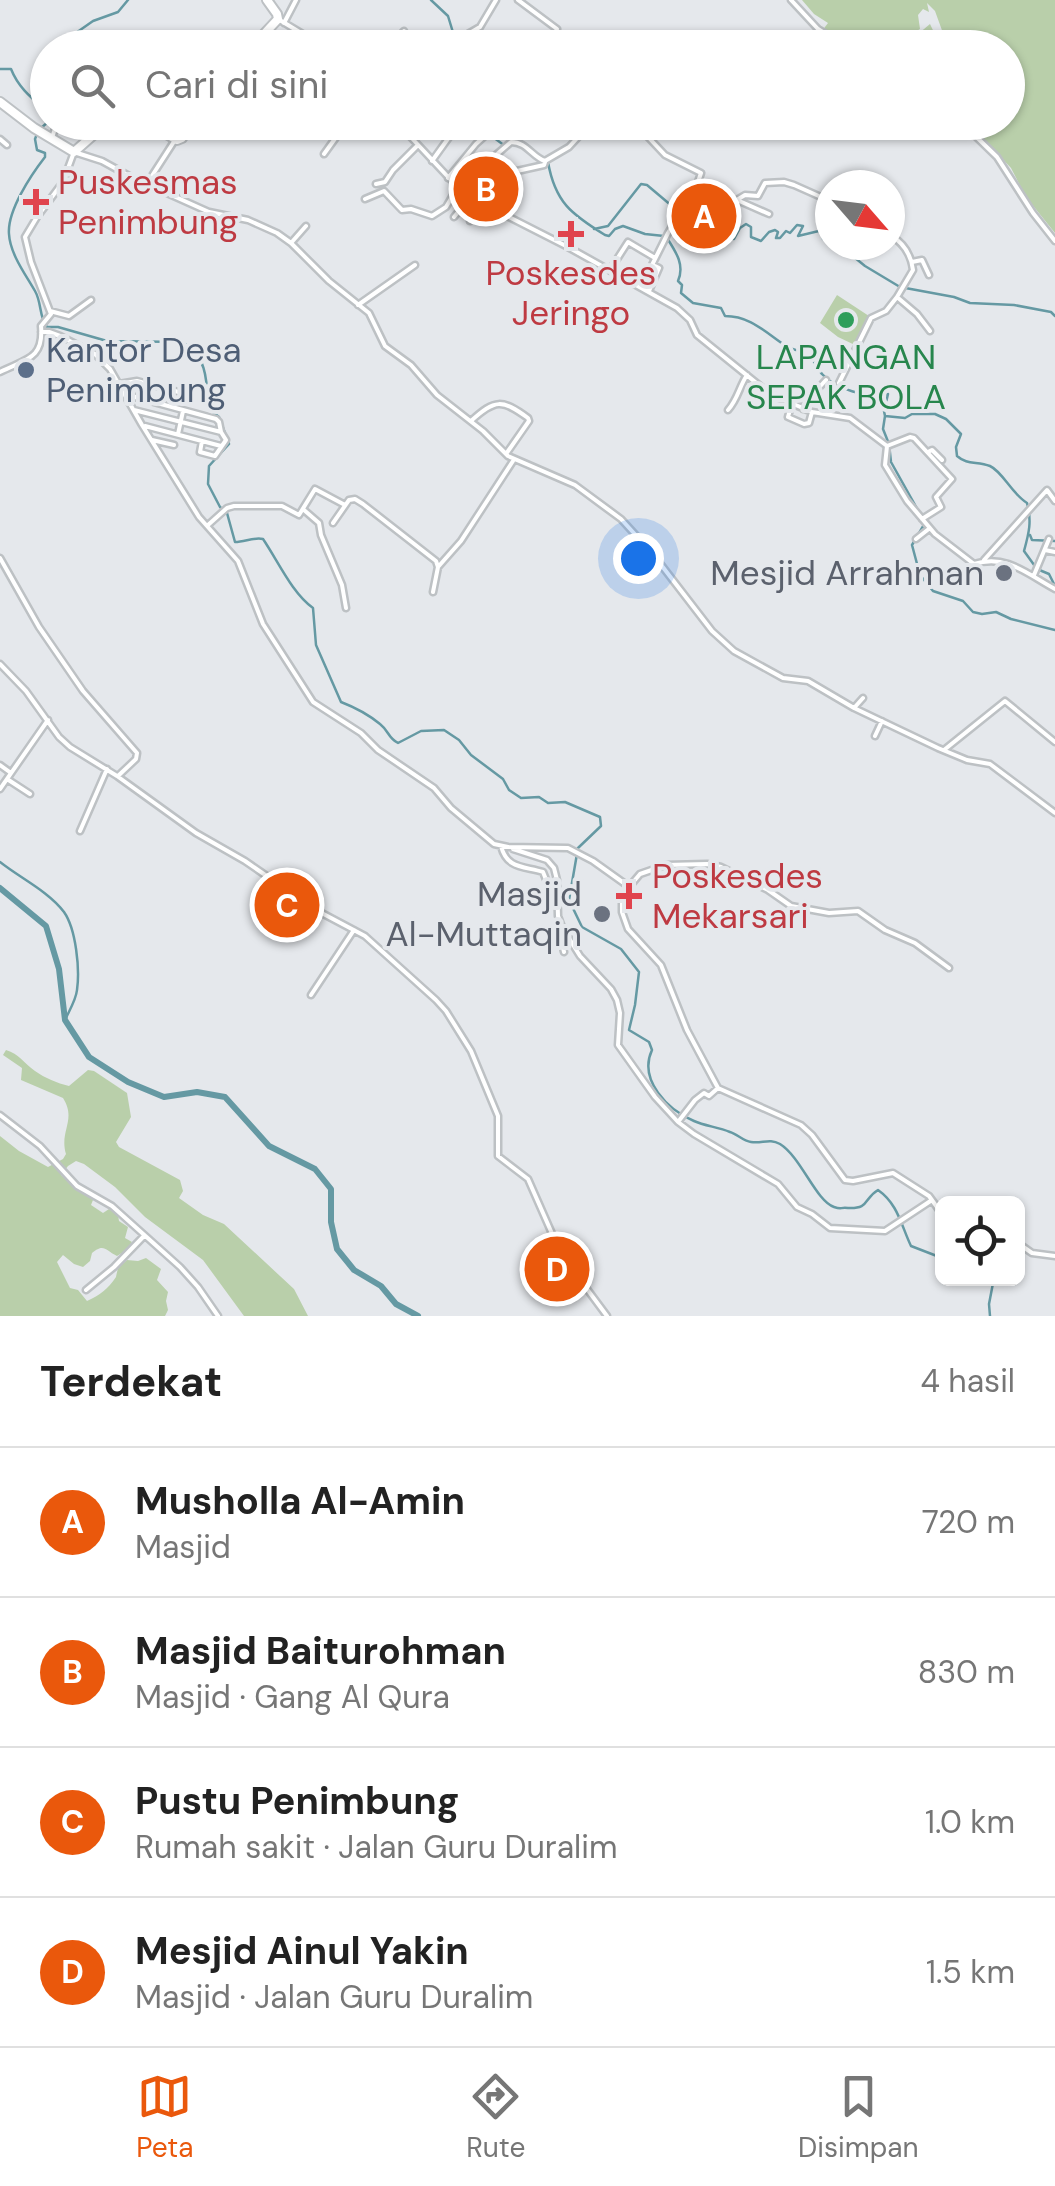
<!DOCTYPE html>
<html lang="id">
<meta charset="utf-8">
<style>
body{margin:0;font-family:"DM Sans",sans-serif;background:#f2f2f2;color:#222}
.controls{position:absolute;right:30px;bottom:30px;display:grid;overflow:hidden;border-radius:15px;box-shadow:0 2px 8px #0004}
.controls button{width:90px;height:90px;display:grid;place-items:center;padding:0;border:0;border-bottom:2px solid #e0e0e0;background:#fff;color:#222;font:50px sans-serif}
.compass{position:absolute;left:815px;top:170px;width:90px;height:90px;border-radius:50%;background:#fff;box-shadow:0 2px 8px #0004;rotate:118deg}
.you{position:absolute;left:638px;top:558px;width:35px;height:35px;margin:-25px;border:8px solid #fff;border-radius:50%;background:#1a73e8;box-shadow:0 0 0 15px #1a73e833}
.badge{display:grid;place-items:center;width:65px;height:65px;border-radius:50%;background:#ea580c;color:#fff;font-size:32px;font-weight:700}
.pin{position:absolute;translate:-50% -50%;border:5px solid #fff;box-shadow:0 2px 10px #0006}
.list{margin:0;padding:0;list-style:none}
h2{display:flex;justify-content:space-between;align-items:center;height:130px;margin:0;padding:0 40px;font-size:42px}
h2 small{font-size:32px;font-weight:400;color:#767676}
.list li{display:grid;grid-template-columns:65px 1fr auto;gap:30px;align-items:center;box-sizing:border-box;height:150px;padding:0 40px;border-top:2px solid #e0e0e0}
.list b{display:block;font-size:38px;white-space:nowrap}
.list p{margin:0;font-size:32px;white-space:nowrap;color:#767676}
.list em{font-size:32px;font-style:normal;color:#767676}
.icon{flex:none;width:55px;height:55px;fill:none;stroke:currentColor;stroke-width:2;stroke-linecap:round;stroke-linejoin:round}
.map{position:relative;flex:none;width:1055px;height:1316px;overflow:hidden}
.search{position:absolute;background:#fff;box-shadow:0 2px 8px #0004;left:30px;right:30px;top:30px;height:110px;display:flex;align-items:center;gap:25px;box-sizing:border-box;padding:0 35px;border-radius:55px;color:#767676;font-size:38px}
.sheet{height:730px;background:#fff}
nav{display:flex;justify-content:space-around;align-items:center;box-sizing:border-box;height:140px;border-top:2px solid #e0e0e0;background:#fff;font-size:28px;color:#767676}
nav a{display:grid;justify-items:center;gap:5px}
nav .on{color:#ea580c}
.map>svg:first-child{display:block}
.green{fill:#b9cfaa}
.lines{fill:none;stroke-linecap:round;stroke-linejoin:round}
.stream{stroke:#6599a3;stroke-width:2.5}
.river{stroke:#6599a3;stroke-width:6}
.street-casing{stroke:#bdc1c4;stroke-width:9}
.secondary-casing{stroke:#bdc1c4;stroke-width:12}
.street{stroke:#fff;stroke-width:4}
.secondary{stroke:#fff;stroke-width:8}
.health-dot{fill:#e0444e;stroke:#e5e8ec;stroke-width:4}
.leisure-dot{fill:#2e9e5b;stroke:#e5e8ec;stroke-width:4}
.service-dot{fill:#5c6f8a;stroke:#e5e8ec;stroke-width:4}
.worship-dot{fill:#6b7280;stroke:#e5e8ec;stroke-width:4}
.labels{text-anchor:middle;stroke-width:8;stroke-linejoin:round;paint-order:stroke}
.health-label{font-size:35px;fill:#be3a42;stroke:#e5e8ec;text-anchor:start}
.service-label{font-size:35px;fill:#4e5e75;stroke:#e5e8ec;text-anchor:start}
.leisure-label{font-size:35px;fill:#27864d;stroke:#e5e8ec}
.worship-label{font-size:35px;fill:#5b616d;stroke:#e5e8ec;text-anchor:end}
</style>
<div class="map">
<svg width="1055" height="1316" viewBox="0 0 1055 1316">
<rect width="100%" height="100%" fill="#e5e8ec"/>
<!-- green -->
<path class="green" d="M802 0H1055V233L1026 197 1011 168 969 123 1008 122V48L948 47 935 11 927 3 929 12 923 9 918 15 920 29 908 36 912 39 930 24 941 47H810L828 23 814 14Z
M837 295 872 318 857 346 838 337 820 323Z
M6 1050C19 1054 24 1063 35 1071 45 1078 57 1083 69 1086L88 1070 94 1071 127 1093 131 1117 116 1142 119 1147 180 1180 183 1191 179 1198 203 1215 224 1224 294 1289 308 1316H244L203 1260 145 1217 115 1187 84 1164 76 1161 68 1166 61 1175 93 1200 91 1205 103 1213 109 1209 118 1215 119 1221 128 1227 125 1238 132 1242 125 1251 117 1256C105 1250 104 1243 92 1253L90 1261 83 1267 74 1264 63 1255 57 1262 70 1288 78 1290 87 1301C100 1295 108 1289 116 1277 118 1267 118 1267 127 1260L138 1261 146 1258 161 1269 157 1280 168 1292 166 1301 168 1310 165 1316H0V1136L19 1151 48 1167 63 1159 66 1154C59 1131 77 1120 63 1098L21 1080 22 1068 3 1055Z"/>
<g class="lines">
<!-- stream -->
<path class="stream" d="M431 0 448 16 455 39
M71 48 73 35 93 21 118 12 128 0
M0 69H11C19 89 33 99 48 112
M63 122 91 127 95 122
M41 128 48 122
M37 134 35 139 37 150 45 153V157C31 175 7 211 9 234 10 254 26 275 35 291 42 303 39 318 47 327H58L107 341 181 342C207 354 207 381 208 406L210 410 219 417 229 444 209 466 208 484 220 507 227 513 235 542C245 542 253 537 263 539 278 561 292 593 313 608L316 645 341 702C354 707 369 715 380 724 389 731 388 738 398 743L421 731 444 730 459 740 471 755 503 779 509 790 521 798 539 797 548 803 565 802 600 817 601 826 578 848 569 900 582 927 621 949 639 972 635 1005 629 1030 649 1042 652 1050C638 1080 668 1110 694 1121 705 1126 718 1127 730 1132 737 1134 743 1141 751 1142 762 1144 769 1138 780 1144 801 1157 816 1201 834 1207 843 1210 839 1207 848 1208 870 1209 863 1199 878 1190 898 1204 901 1225 911 1246L942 1258
M489 134 505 146
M548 162C555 202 571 214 605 235L609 236 615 229 623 226 645 234 664 236
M682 214 718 234 734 239 740 228 746 224 751 227V237L761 241 769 232 775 230 778 232 776 238H780L786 231 790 233 797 225 803 226 798 236 823 230V239L830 238
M594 229 608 226 641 184 647 185 679 212
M667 238C676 252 685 265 678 281L682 285 681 293 693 303 721 308 725 316C751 316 766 333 786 346 793 350 802 351 808 355 815 360 816 368 822 374 836 390 868 398 888 394L884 411 885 416 905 418 912 414H935L946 419 961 434 956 447 957 456C967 465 977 461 990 466 1003 472 1011 493 1027 503 1032 521 1029 533 1024 551L1037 569 1049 574 1055 586
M845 245 849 253 865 266 900 287 954 297 970 303 1014 305 1051 312 1055 316
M885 416 883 429 889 444 891 462 920 514
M925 523 912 545 920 575 933 591 963 601 973 612 982 614 996 612 1011 619 1055 630
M1030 535 1032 540 1055 541
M0 862C20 878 48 891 64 912 76 929 80 969 77 990 76 1000 69 1011 65 1020
M990 1316 989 1304 994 1278"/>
<!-- river -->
<path class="river" d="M0 888 46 926 59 969 65 1020 89 1057 128 1082 164 1097 197 1092 225 1097 269 1146 315 1169 331 1189V1222L337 1249 354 1270 381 1286 396 1304 418 1316"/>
<defs>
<path id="street" d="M518 0 557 29 549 46
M791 0 818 29 848 48
M278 19 326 48
M284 23 296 0
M389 48 404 31
M411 48 415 44
M444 48 480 27 496 0
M400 122 407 133 450 179 505 215 566 246 677 308 690 320 697 335 770 394 812 412 850 418 887 446 885 465 907 501 935 534 974 564C1007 554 1027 574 1055 589
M634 122 665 155 701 173 697 185
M961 122 997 157 1033 213 1055 241
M52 138 57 122
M0 139 7 145
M324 154 347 122
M432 161 460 122
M448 178 476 144 487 134
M148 182 175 140
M376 184 385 182 393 170 418 145
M470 191 496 155 511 142C527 142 532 157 545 161L569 147 592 122
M365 199 384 191 402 210 411 209 432 216 446 207 459 185
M737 200 769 214
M485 201 517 171 544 165 545 162
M684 208 698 214 714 226 728 200
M454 217 473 194
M470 221 484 200
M291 243 306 226
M912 262 922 260 929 275
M610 270 628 242 655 258
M641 287 668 233 697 185 735 201 745 195 758 196 765 183 784 182 794 185 830 201
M649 291 659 268 655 266
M897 297 917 314 930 331
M358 305 415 265
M50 311 69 316 91 300
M41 332H49L60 336 95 354 110 369 142 425 199 517 238 561 263 624 313 702 361 733 378 750 434 788 451 808 494 844 508 847 568 848 593 861 628 886
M0 372C26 359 44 359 41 326L51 314 31 262 25 237 37 217 63 182 74 152 102 161 131 177 209 212 248 220 277 233 291 243 329 281 369 313 385 346 411 365 437 395 483 431 508 456 575 485 621 519 652 553 712 631 734 651 783 678 808 681 854 708 938 748 967 760 990 764 1055 813
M839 383 871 318 886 311 897 297 913 270C911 254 904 243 890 235
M119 384 137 381 190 395
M124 394 216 419 219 422 221 432 226 440 215 456 200 452 202 441 145 426
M791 406 788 417 804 424 809 423 812 412
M803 409 812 395 826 380
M134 410 221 432
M728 410C738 399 739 387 747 375
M471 421C495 399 502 399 528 418L529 421 506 454
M178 434 183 411
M152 440 174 445
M202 441 221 446
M887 446 910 437 914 438 952 479 936 497 941 507 922 519
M928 452 932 450 942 460
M304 510 319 523 321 535 342 585 346 608
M333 523 349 500 355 499 363 504 436 561 438 567 433 592
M208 525 227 508 234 506H282L299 515 315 489 345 505
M916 539 930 528
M1045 550 1055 552
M0 558 39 627 83 691 137 753 136 759 118 776
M984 560 1047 490 1055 501
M438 567 461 541 513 461
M1034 575 1049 539
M0 664 26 691 59 737 70 747 117 776 196 833 245 861 316 910 365 936 436 1000 446 1011 471 1051 498 1116V1156L528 1179 561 1254 607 1316
M854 708 863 698
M875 736 882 721
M944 750 1005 701 1055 742
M0 765 11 773
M7 779 30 794
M0 789 48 720
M80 831 107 769
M501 846C507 869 523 866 543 872L549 887
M513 849 547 860 554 868 557 880 558 916 562 927 580 956 611 989 617 1000 620 1013 618 1045 655 1097 678 1122 695 1100 704 1093 709 1096 718 1088
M564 952 560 935 565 933
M311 995 354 930
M0 1115 40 1146 77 1186 112 1206 180 1267 198 1287 218 1316
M678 1122 694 1134 778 1184 797 1207 812 1214 830 1228 885 1231 932 1200
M942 1214 929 1196 893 1173 853 1181 845 1180 812 1135 801 1125 718 1088 687 1030 661 965 628 929 622 912V903L629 887 640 874 666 865 707 864 721 867 768 890 791 906 829 913 858 911 885 930 915 943 949 968
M1018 1245 1022 1246 1032 1253 1055 1256
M86 1290 114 1267 144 1236"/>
<path id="secondary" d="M251 48 278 19 277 14 267 0
M0 102 34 128 74 152 108 122
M146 122 177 140 182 138 192 122"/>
</defs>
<!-- street casing -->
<use href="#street" class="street-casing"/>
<!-- secondary casing -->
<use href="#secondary" class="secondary-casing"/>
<!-- street -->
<use href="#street" class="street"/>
<!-- secondary -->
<use href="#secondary" class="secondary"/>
</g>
<!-- markers -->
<g class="health-dot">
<path d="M31 187h10v10h10v10h-10v10h-10v-10h-10v-10h10z"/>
<path d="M566 219h10v10h10v10h-10v10h-10v-10h-10v-10h10z"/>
<path d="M624 881h10v10h10v10h-10v10h-10v-10h-10v-10h10z"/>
</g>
<circle class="leisure-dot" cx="846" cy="320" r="10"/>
<circle class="service-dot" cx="26" cy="370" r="10"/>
<g class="worship-dot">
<circle cx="1004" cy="573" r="10"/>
<circle cx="602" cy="914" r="10"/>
</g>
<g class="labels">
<!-- health labels -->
<g class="health-label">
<text x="58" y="194">Puskesmas<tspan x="58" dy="40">Penimbung</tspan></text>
<text x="571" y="285" text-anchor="middle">Poskesdes<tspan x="571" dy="40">Jeringo</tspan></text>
<text x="652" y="888">Poskesdes<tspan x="652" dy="40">Mekarsari</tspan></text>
</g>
<!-- service labels -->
<g class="service-label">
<text x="46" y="362">Kantor Desa<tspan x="46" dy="40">Penimbung</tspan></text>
</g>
<!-- leisure labels -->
<g class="leisure-label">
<text x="846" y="369">LAPANGAN<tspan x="846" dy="40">SEPAK BOLA</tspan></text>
</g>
<!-- worship labels -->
<g class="worship-label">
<text x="984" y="585">Mesjid Arrahman</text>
<text x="582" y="906">Masjid<tspan x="582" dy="40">Al-Muttaqin</tspan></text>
</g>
</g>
</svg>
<div class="controls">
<button><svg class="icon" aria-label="locate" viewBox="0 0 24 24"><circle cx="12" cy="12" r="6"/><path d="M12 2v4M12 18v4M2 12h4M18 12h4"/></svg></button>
</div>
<svg class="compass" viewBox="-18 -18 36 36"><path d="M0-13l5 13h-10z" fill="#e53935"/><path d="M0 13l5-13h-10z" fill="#767676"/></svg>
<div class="you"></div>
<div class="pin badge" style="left:704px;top:216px">A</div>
<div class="pin badge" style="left:486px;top:189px">B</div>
<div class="pin badge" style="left:287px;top:905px">C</div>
<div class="pin badge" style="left:557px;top:1269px">D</div>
<div class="search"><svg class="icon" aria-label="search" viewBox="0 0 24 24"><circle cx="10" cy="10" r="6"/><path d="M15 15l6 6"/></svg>Cari di sini</div>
</div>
<section class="sheet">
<h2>Terdekat<small>4 hasil</small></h2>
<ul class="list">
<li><span class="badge">A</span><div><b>Musholla Al-Amin</b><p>Masjid</p></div><em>720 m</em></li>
<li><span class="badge">B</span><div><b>Masjid Baiturohman</b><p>Masjid · Gang Al Qura</p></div><em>830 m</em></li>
<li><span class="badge">C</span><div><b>Pustu Penimbung</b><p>Rumah sakit · Jalan Guru Duralim</p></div><em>1.0 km</em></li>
<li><span class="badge">D</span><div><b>Mesjid Ainul Yakin</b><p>Masjid · Jalan Guru Duralim</p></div><em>1.5 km</em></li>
</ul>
</section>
<nav>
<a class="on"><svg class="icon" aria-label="map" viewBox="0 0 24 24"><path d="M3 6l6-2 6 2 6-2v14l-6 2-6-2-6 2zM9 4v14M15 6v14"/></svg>Peta</a>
<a><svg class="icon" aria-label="directions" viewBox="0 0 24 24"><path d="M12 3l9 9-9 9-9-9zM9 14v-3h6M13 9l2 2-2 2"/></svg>Rute</a>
<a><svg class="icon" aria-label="saved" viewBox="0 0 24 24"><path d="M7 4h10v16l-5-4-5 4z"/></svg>Disimpan</a>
</nav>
